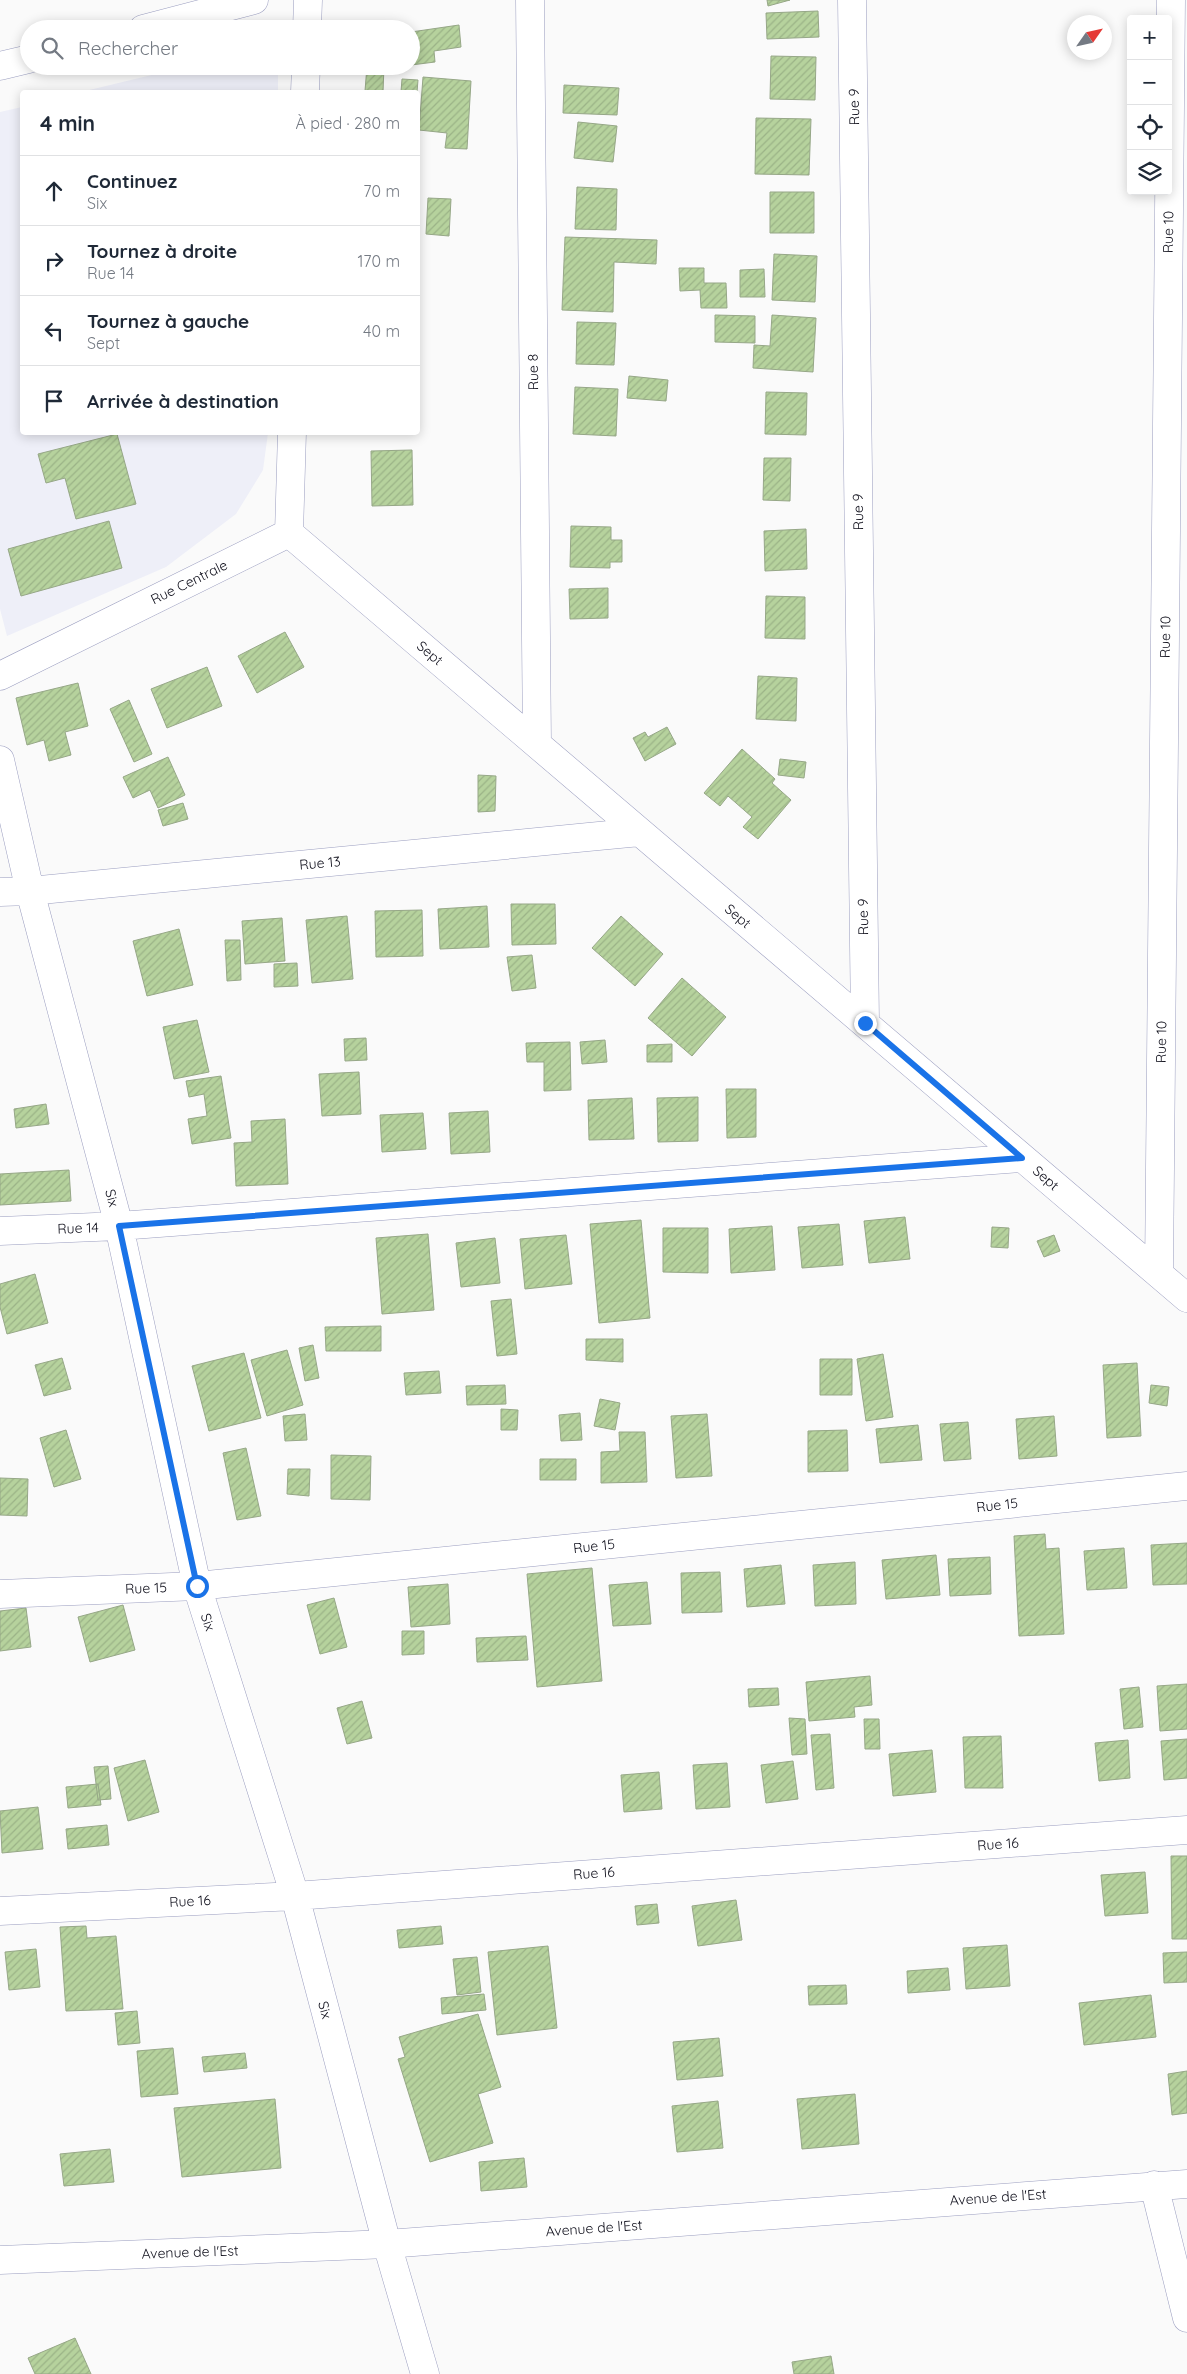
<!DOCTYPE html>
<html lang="fr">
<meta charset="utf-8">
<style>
body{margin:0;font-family:Quicksand,sans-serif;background:#f6f6f7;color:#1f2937}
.controls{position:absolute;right:15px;top:15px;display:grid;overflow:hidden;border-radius:5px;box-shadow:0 2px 12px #0003}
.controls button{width:45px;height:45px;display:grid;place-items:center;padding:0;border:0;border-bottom:1px solid #e0e1e3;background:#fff;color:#1f2937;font:25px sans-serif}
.compass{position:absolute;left:1067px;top:15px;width:45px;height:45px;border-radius:50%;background:#fff;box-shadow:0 2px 12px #0003;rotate:56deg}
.stop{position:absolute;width:15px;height:15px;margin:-11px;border:4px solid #1a73e8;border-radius:50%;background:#fff}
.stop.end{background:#1a73e8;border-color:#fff;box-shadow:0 1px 5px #0008}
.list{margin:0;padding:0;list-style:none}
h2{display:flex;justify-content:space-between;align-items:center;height:65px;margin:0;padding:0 20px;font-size:21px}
h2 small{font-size:16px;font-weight:400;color:#747a83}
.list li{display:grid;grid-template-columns:32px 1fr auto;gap:15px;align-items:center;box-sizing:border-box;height:70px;padding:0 20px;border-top:1px solid #e0e1e3}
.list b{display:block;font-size:19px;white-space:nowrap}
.list p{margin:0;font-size:16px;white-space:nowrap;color:#747a83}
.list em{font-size:16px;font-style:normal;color:#747a83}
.icon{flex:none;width:28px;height:28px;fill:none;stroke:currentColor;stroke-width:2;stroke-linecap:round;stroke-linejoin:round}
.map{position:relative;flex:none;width:1187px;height:2374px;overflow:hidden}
.search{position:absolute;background:#fff;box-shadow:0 2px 12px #0003;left:20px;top:20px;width:400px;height:55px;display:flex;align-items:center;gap:12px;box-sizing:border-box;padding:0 18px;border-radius:28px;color:#747a83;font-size:19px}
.panel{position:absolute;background:#fff;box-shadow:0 2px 12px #0003;left:20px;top:90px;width:400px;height:345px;border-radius:5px}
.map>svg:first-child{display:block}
.built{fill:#eeeff8}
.building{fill:url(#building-hatch);stroke:#96a787}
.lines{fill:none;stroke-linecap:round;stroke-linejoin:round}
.minor-casing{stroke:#9b9ec0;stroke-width:29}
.minor{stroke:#fff;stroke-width:28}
.route{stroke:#1a73e8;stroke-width:6}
.labels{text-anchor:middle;stroke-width:4.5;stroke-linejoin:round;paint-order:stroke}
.street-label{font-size:14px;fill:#0e0e1a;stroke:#fff}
</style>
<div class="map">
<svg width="1187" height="2374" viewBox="0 0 1187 2374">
<defs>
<pattern id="building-hatch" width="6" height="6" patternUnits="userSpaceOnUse" patternTransform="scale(1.25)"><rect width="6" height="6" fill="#b6d29d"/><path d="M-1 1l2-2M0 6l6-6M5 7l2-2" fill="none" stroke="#9bb387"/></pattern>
</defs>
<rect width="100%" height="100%" fill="#fafafa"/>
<!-- built -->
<path class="built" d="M189 66H278V92H81Z
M22 107V432L268 433 263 470 236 514 166 567 7 636 0 609V112Z"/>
<!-- building -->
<path class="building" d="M767 0H790L768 6Z
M818 11 819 37 767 39 766 13Z
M459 25 461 47 434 51 435 62 411 65V32Z
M771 56 816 57 815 100 770 99Z
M367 66H384L383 92H359L365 91Z
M423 77 471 81 467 149 445 148 447 133 419 130Z
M402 79 418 80 417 92H401Z
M564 85 619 88 617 115 563 113Z
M756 118 811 119 809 175 755 174Z
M578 122 617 126 613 162 574 158Z
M577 187 617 189 616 230 575 229Z
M770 192H814V233H770Z
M428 198 451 199 449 236 426 234Z
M565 237 657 240 656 264 614 262 613 312 562 310Z
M774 254 817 256 815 302 772 300Z
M679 268H704V283H726L727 308H701L700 290 680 291Z
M764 269 765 297H740V270Z
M715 315 755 316V343L715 342Z
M772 315 816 318 813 372 753 368 754 345 770 346Z
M577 322 616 323 614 365 576 364Z
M629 376 668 380 666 401 627 398Z
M575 387 618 389 616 436 573 434Z
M766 392 807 393 806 435 765 434Z
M117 434 136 504 76 519 65 478 46 483 38 454Z
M412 450 413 505 372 506 371 451Z
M764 458H791L790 501 763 500Z
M109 521 122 568 21 596 8 549Z
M571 526 611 527V540H622V562H610V568L570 567Z
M806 529 807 569 765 571 764 531Z
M608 588V618L570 619 569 589Z
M766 596 805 597V639L765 638Z
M285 632 304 667 257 693 238 656Z
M207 667 222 706 167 728 151 689Z
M758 676 797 678 796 721 756 719Z
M78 683 88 726 65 732 71 755 49 761 44 740 27 745 16 698Z
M129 700 152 754 134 762 110 709Z
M667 727 676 744 645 761 633 738 645 732 648 737Z
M742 749 775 779 772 783 791 800 758 839 743 827 752 817 728 796 720 806 704 793Z
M168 757 185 795 158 808 150 790 133 798 123 777Z
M780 759 806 762 804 778 778 775Z
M478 775 496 776 495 811 478 812Z
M183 803 188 819 163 826 158 810Z
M511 904H555L556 944 512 945Z
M487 906 489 947 440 949 438 909Z
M422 910 423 956 376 957 375 911Z
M347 916 353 979 312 983 306 920Z
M621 916 663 954 635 986 592 948Z
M282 918 285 961 245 964 242 921Z
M179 929 193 985 147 996 133 941Z
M225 940H240L241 980 227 981Z
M532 955 536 988 512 991 507 957Z
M297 963 298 986 274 987V964Z
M682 978 726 1017 692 1056 648 1018Z
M197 1020 209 1072 174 1079 163 1027Z
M366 1038 367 1060 345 1061 344 1039Z
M605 1040 607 1062 582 1064 580 1042Z
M570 1042 571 1090 544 1091V1062H527L526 1043Z
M672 1044V1062H647V1045Z
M359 1072 361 1114 322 1116 319 1074Z
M221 1076 231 1138 192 1144 188 1119 207 1116 204 1094 189 1097 186 1081Z
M726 1089H756V1137L727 1138Z
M698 1097V1141L658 1142 657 1098Z
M632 1098 634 1139 589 1140 588 1100Z
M46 1104 49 1124 16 1128 14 1109Z
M488 1111 490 1152 451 1154 449 1113Z
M423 1113 426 1149 382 1152 380 1115Z
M285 1119 288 1184 236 1186 234 1143 252 1142 251 1121Z
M69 1170 71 1201 0 1205V1174Z
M905 1217 910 1259 869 1263 864 1221Z
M641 1220 650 1318 599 1323 590 1224Z
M839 1224 843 1265 802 1268 798 1227Z
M772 1226 775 1270 731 1273 729 1229Z
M992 1227 1009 1228 1008 1248 991 1247Z
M663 1228H708V1273L663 1272Z
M428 1234 434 1310 382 1314 376 1238Z
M566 1235 572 1284 525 1289 520 1239Z
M1054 1235 1060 1251 1044 1257 1037 1241Z
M495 1238 500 1283 461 1287 456 1243Z
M35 1274 48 1323 7 1334 0 1307V1284Z
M511 1299 517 1354 497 1356 491 1301Z
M381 1326V1351H326L325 1327Z
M586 1339H623V1362L586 1360Z
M313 1345 319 1378 305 1381 299 1348Z
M287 1350 303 1405 267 1416 251 1360Z
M244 1353 261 1418 209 1431 192 1366Z
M883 1354 893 1417 866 1421 857 1359Z
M62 1358 71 1389 44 1396 35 1365Z
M820 1359H852V1395H820Z
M1137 1363 1141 1436 1107 1438 1103 1365Z
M439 1371 441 1393 406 1395 404 1373Z
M505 1385 506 1404 467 1405 466 1386Z
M1151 1385 1169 1387 1167 1406 1149 1403Z
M600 1399 620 1403 615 1430 594 1426Z
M501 1409 518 1410 517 1430H501Z
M580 1413 582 1440 561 1441 559 1415Z
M305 1414 307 1440 285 1441 283 1416Z
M707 1414 712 1476 676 1478 671 1416Z
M1054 1416 1057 1456 1019 1459 1016 1419Z
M968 1422 971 1459 944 1461 940 1424Z
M918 1425 922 1460 880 1463 876 1429Z
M66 1430 81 1479 54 1487 40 1438Z
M847 1430 848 1471 808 1472V1431Z
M619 1432H645L647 1482 601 1483V1452L620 1451Z
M246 1448 261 1516 237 1520 223 1453Z
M331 1455 371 1456 370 1500 331 1499Z
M540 1459H576V1480H540Z
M288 1469H310L309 1496 287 1494Z
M0 1478 28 1479 27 1516 0 1515Z
M1045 1534 1046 1549 1059 1548 1064 1634 1019 1636 1014 1536Z
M1187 1543V1584L1153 1585 1151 1545Z
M1124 1548 1127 1588 1087 1590 1084 1551Z
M936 1555 940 1595 886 1599 882 1560Z
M990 1557 991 1594 950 1596 948 1559Z
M855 1562 856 1604 815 1606 813 1565Z
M781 1565 785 1604 747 1607 744 1569Z
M592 1568 602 1681 537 1687 527 1574Z
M720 1572 722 1612 682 1613 681 1573Z
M647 1582 651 1624 613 1626 609 1585Z
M448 1584 450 1624 411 1627 408 1587Z
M334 1598 347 1647 320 1654 307 1605Z
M123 1605 135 1650 90 1662 78 1617Z
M26 1608 31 1647 0 1651V1611Z
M402 1631H424V1654L402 1655Z
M526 1636 528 1660 477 1662 476 1638Z
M870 1676 872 1705 854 1707 855 1717 809 1721 806 1682Z
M1187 1684V1729L1160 1731 1157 1686Z
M1139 1687 1143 1727 1124 1729 1120 1689Z
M778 1688 779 1705 749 1707 748 1689Z
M362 1701 372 1738 347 1744 337 1708Z
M789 1718 805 1719 807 1754 792 1755Z
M864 1719H879L880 1749H865Z
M830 1734 834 1788 816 1790 811 1735Z
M1001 1736 1003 1788H965L963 1737Z
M1187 1739V1778L1164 1780 1161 1741Z
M1128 1740 1130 1778 1099 1781 1095 1743Z
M932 1750 936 1792 893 1796 889 1754Z
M145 1760 159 1812 128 1821 114 1768Z
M793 1761 798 1799 766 1803 761 1765Z
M727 1763 730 1807 696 1809 693 1765Z
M108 1766 111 1799 98 1800 94 1767Z
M659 1772 662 1809 624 1812 621 1775Z
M98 1784 101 1805 68 1808 66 1787Z
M38 1807 43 1849 2 1853 0 1811Z
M107 1825 109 1845 68 1849 66 1829Z
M1171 1856H1187V1939H1172Z
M1145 1872 1148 1913 1105 1916 1101 1875Z
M736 1900 742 1940 698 1946 692 1906Z
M657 1904 659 1923 637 1925 635 1906Z
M86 1926 87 1938 116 1936 123 2009 66 2011 60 1927Z
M441 1926 443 1944 399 1948 397 1930Z
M1007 1945 1010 1986 966 1989 963 1948Z
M548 1946 557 2028 497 2035 488 1952Z
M36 1949 40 1987 9 1990 5 1952Z
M1187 1952V1982L1164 1983 1163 1953Z
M477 1957 481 1992 457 1995 453 1959Z
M948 1968 950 1990 908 1993 907 1971Z
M846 1985 847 2004 809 2005 808 1986Z
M484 1994 486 2010 442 2014 441 1998Z
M1151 1995 1156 2037 1084 2045 1079 2003Z
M137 2011 140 2043 118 2045 115 2013Z
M478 2014 501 2087 478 2094 493 2143 430 2162 398 2059 405 2057 399 2037Z
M719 2038 723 2076 677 2080 673 2042Z
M173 2048 178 2094 141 2097 137 2051Z
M245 2053 247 2068 204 2072 202 2057Z
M1187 2071V2113L1172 2115 1168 2074Z
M855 2094 859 2144 802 2149 797 2099Z
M275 2099 281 2168 182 2177 174 2108Z
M718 2101 723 2148 677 2152 672 2106Z
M110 2149 114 2182 64 2186 60 2154Z
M524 2158 527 2187 481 2191 479 2162Z
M75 2338 91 2374H35L28 2358Z
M831 2356 834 2374H794L792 2362Z"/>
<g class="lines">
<defs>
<path id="minor" d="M530 0 537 744
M852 0 865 1023
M143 29 254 0
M307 29 308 0
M0 66 29 59
M305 92 306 66
M289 533 1187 1298
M0 676 289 533 292 432
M0 760 30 891 119 1226 197 1586 295 1896 387 2244 425 2374
M0 892 30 891 640 832
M0 1231 119 1226 1022 1158
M1159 1274 1171 0
M0 1594 197 1586 1187 1486
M0 1911 295 1896 1187 1830
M1154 2185 1187 2318
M0 2260 387 2244 1187 2184"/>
</defs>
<!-- minor casing -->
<use href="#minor" class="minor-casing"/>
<!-- minor -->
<use href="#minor" class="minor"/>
</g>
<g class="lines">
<!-- route -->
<path class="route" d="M197 1586 119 1226 1022 1158 865 1023"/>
</g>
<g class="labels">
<!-- street labels -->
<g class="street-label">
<text transform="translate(854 107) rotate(-91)" y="5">Rue 9</text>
<text transform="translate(1168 232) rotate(-89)" y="5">Rue 10</text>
<text transform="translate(533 372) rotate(-91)" y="5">Rue 8</text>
<text transform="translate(858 512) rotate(-91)" y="5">Rue 9</text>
<text transform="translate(189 582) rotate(-26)" y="5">Rue Centrale</text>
<text transform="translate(1165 637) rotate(-89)" y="5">Rue 10</text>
<text transform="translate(430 653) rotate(40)" y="5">Sept</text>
<text transform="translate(320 863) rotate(-5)" y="5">Rue 13</text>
<text transform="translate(738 916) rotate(40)" y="5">Sept</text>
<text transform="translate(863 917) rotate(-91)" y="5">Rue 9</text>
<text transform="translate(1161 1042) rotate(-89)" y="5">Rue 10</text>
<text transform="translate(1046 1178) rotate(41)" y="5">Sept</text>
<text transform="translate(112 1198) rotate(75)" y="5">Six</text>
<text transform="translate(78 1228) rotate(-2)" y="5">Rue 14</text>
<text transform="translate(997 1505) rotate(-6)" y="5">Rue 15</text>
<text transform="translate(594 1546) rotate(-6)" y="5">Rue 15</text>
<text transform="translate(146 1588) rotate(-2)" y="5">Rue 15</text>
<text transform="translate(208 1622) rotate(72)" y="5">Six</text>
<text transform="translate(998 1844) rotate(-4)" y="5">Rue 16</text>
<text transform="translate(594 1873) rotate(-4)" y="5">Rue 16</text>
<text transform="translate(190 1901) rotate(-3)" y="5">Rue 16</text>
<text transform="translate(325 2010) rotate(75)" y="5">Six</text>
<text transform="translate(998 2197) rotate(-4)" y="5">Avenue de l'Est</text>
<text transform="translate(594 2228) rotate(-4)" y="5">Avenue de l'Est</text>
<text transform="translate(190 2252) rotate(-2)" y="5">Avenue de l'Est</text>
</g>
</g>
</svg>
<div class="controls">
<button>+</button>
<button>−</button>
<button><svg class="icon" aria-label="locate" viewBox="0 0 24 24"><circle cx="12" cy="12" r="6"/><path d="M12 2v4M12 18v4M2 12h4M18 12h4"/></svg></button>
<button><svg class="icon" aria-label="layers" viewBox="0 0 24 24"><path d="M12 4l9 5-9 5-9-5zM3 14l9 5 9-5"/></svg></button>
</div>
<svg class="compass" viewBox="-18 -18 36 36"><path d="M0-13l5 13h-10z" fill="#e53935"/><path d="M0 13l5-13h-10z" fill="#747a83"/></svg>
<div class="stop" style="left:197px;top:1586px"></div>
<div class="stop end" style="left:865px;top:1023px"></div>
<div class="search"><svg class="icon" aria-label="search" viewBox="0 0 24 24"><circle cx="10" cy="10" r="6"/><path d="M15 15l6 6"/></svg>Rechercher</div>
<section class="panel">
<h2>4 min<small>À pied · 280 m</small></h2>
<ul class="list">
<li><svg class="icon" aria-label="ahead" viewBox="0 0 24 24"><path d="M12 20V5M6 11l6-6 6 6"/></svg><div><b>Continuez</b><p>Six</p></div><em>70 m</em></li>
<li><svg class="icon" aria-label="right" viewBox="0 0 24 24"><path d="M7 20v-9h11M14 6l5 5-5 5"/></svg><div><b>Tournez à droite</b><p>Rue 14</p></div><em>170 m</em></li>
<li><svg class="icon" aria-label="left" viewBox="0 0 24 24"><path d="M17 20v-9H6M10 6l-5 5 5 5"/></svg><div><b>Tournez à gauche</b><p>Sept</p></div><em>40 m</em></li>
<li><svg class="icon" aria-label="arrive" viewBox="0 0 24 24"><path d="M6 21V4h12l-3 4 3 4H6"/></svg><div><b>Arrivée à destination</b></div></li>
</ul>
</section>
</div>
